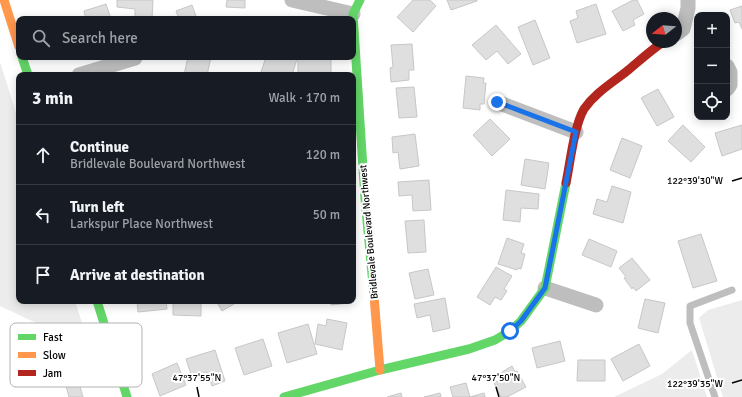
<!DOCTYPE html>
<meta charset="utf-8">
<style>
body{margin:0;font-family:Signika,sans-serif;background:#20242c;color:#f1f3f6}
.controls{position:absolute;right:12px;top:12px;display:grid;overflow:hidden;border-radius:8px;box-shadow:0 2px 10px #0003}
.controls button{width:36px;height:36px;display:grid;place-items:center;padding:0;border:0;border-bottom:1px solid #363941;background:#171b24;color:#f1f3f6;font:20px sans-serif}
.compass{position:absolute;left:646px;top:12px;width:36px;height:36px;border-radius:50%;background:#171b24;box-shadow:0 2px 10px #0003;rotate:253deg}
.stop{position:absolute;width:12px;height:12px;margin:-9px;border:3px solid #1a73e8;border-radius:50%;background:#fff}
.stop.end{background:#1a73e8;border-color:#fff;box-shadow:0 1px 4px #0008}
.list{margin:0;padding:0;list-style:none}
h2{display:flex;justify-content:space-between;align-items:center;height:52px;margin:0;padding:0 16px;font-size:17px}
h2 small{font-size:13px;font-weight:400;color:#9ea1a6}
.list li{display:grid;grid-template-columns:26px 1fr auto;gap:12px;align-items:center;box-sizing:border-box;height:60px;padding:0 16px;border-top:1px solid #363941}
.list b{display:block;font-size:15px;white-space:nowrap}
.list p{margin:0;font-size:13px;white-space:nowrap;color:#9ea1a6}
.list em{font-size:13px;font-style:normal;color:#9ea1a6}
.icon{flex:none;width:22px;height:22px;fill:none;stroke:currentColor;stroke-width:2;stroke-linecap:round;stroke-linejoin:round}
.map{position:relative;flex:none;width:742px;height:397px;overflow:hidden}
.search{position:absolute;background:#171b24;box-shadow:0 2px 10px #0003;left:16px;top:16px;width:340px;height:44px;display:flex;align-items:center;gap:10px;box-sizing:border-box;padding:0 14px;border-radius:8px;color:#9ea1a6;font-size:15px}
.panel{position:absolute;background:#171b24;box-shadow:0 2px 10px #0003;left:16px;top:72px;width:340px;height:232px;border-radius:8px}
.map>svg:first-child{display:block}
.green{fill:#ececec}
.building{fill:#dfdfdf;stroke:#c7c7c7}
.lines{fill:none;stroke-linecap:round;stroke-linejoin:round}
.lane{stroke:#bebebe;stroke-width:7}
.street{stroke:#bebebe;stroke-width:15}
.fast{stroke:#63d668;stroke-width:9}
.slow{stroke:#ff974d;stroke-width:9}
.jam{stroke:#b3261e;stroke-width:9}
.route{stroke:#1a73e8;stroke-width:5}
.ticks{fill:none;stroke:#000;stroke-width:1.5}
.labels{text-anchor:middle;stroke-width:4;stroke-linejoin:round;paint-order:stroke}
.street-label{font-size:10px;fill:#000;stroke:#fff}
.key{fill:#fff;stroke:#b2b2b2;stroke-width:1}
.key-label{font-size:11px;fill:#000}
.ticks-label{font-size:10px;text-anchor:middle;fill:#000;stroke:#fff;stroke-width:4;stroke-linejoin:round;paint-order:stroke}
</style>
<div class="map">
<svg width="742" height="397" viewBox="0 0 742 397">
<rect width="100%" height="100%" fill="#fff"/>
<!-- green -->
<path class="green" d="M0 62 19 122V301H75L102 384 77 347 47 328 0 306Z
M742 300V397H723L699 318 708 310Z
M692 350 707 397H614L662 374Z"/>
<!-- building -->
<path class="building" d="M117 0H153L152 19H135V9L117 7Z
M227 0H245V8L226 7Z
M413 0H430L436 6 413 32 397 17Z
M447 0H477V1L451 10Z
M633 0H637L644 14 633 20 635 25 623 31 612 11Z
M106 4 111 19H86L84 11Z
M596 4 606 34 577 43 570 21 578 18 576 11Z
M192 5 197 19H179L176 11Z
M742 6V29L739 22 735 23 730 10Z
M535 20 550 58 533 65 518 27Z
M496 25 521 54 508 64 497 51 486 60 472 45Z
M412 44 414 70H409V80L391 82 390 68 393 67 391 45Z
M188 57H211L207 75H184Z
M266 57H291L297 59 292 75H271L261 72Z
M298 57 331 58V75H298Z
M466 76 484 78 483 83H486L484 104H480V110L463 108Z
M414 87 417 117 399 118 396 88Z
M658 89 674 117 657 126 641 98Z
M490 119 510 139 492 156 473 135Z
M683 125 705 147 691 162 668 141Z
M742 125V149L722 156 715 133Z
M415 134 419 166 400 169 398 152 393 153 392 137Z
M622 138 642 146 630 178 610 170Z
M525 159 549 163 545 189 521 185Z
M429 180 431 210 413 211 412 195 399 196 398 182Z
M612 186 631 192 623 223 593 214 597 199 607 202Z
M506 190 539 194 538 209 521 208 520 222 503 220Z
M424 220 426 252 408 253 405 221Z
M701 234 717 281 693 288 678 241Z
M507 238 524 244 521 253 525 254 521 269 518 268 517 270 498 264Z
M589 239 617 251 611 267 582 255Z
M632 258 650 280 636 291 633 287 632 289 624 278 626 277 619 268Z
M496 267 512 276 504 289 507 291 501 300 495 297 490 305 477 297Z
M428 269 434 295 415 299 409 273Z
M445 298 450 328 433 332 430 315 417 318 414 304Z
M645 299 665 303 658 333 638 328Z
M137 301H166L167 309 138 312Z
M173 301H201V316L173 315Z
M216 301H239L222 311Z
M330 301H349V303L331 305Z
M327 319 347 323 342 350 315 344 318 324 326 326Z
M308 324 317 354 287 363 278 333Z
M263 339 272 366 244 375 235 348Z
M560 341 565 361 537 368 532 348Z
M639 344 650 366 623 381 611 359Z
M215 350 225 381 212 386 207 372 192 377 186 359Z
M578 360H605V381H577Z
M177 363 186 385 160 396 152 374Z
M512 366 515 372 517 371 526 387 507 397H501L494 383 505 377 502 372Z
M79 383 83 397H69L66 386Z
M466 383 470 397 484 393 485 397H453L450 387Z
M401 393 402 397H387Z
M440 393 441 397H424Z"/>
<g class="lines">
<!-- lane -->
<path class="lane" d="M715 397 690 323V306L732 290"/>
<!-- street -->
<path class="street" d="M292 0 353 14
M676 34 683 29 688 8V0
M727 66 730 72V85L727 89
M79 75 135 58
M497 102 576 132
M545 288 596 305"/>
<!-- fast -->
<path class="fast" d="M360 0 353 14 365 199 374 296
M22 57 28 75
M97 301 127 397
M284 397 380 370 469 349 495 340 510 331 521 321 545 288 566 183"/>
<!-- slow -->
<path class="slow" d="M4 0 19 47
M374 296 380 370"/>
<!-- jam -->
<path class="jam" d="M566 183C570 164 574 126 584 109 595 93 612 83 627 71 639 61 650 51 663 42"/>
</g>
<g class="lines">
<!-- route -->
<path class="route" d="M497 102 576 132 545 288 521 321 510 331"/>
</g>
<!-- ticks -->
<path class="ticks" d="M732 181 742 178M732 383 742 380M197 387 199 397M496 387 499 397"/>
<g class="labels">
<!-- street labels -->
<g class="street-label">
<text transform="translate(368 232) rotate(-95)" y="4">Bridlevale Boulevard Northwest</text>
</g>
</g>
<!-- legend -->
<rect x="10" y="323" width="132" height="64" rx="6" class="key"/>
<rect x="18" y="334" width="18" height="6" fill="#63d668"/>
<rect x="18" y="352" width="18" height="6" fill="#ff974d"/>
<rect x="18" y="370" width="18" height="6" fill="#b3261e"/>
<g class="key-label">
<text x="43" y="341">Fast</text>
<text x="43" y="359">Slow</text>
<text x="43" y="377">Jam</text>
</g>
<g class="ticks-label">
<text x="695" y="184">122°39'30"W</text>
<text x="197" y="381">47°37'55"N</text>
<text x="496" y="381">47°37'50"N</text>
<text x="695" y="387">122°39'35"W</text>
</g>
</svg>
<div class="controls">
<button>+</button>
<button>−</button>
<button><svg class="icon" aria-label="locate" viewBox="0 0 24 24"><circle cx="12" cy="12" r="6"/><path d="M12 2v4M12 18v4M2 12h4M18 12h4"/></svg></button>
</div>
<svg class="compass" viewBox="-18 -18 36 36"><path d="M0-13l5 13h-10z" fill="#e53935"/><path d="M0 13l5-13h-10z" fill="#9ea1a6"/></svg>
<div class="stop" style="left:510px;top:331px"></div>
<div class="stop end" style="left:497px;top:102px"></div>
<div class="search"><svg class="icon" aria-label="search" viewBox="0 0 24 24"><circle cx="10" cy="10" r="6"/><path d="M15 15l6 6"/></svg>Search here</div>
<section class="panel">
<h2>3 min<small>Walk · 170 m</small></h2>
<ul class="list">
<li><svg class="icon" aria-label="ahead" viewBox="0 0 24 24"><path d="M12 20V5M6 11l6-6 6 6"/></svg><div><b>Continue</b><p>Bridlevale Boulevard Northwest</p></div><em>120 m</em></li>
<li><svg class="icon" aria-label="left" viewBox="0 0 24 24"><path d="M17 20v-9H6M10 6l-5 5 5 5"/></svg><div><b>Turn left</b><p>Larkspur Place Northwest</p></div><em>50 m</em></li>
<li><svg class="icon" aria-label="arrive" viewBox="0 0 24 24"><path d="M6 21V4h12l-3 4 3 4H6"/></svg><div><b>Arrive at destination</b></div></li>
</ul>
</section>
</div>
